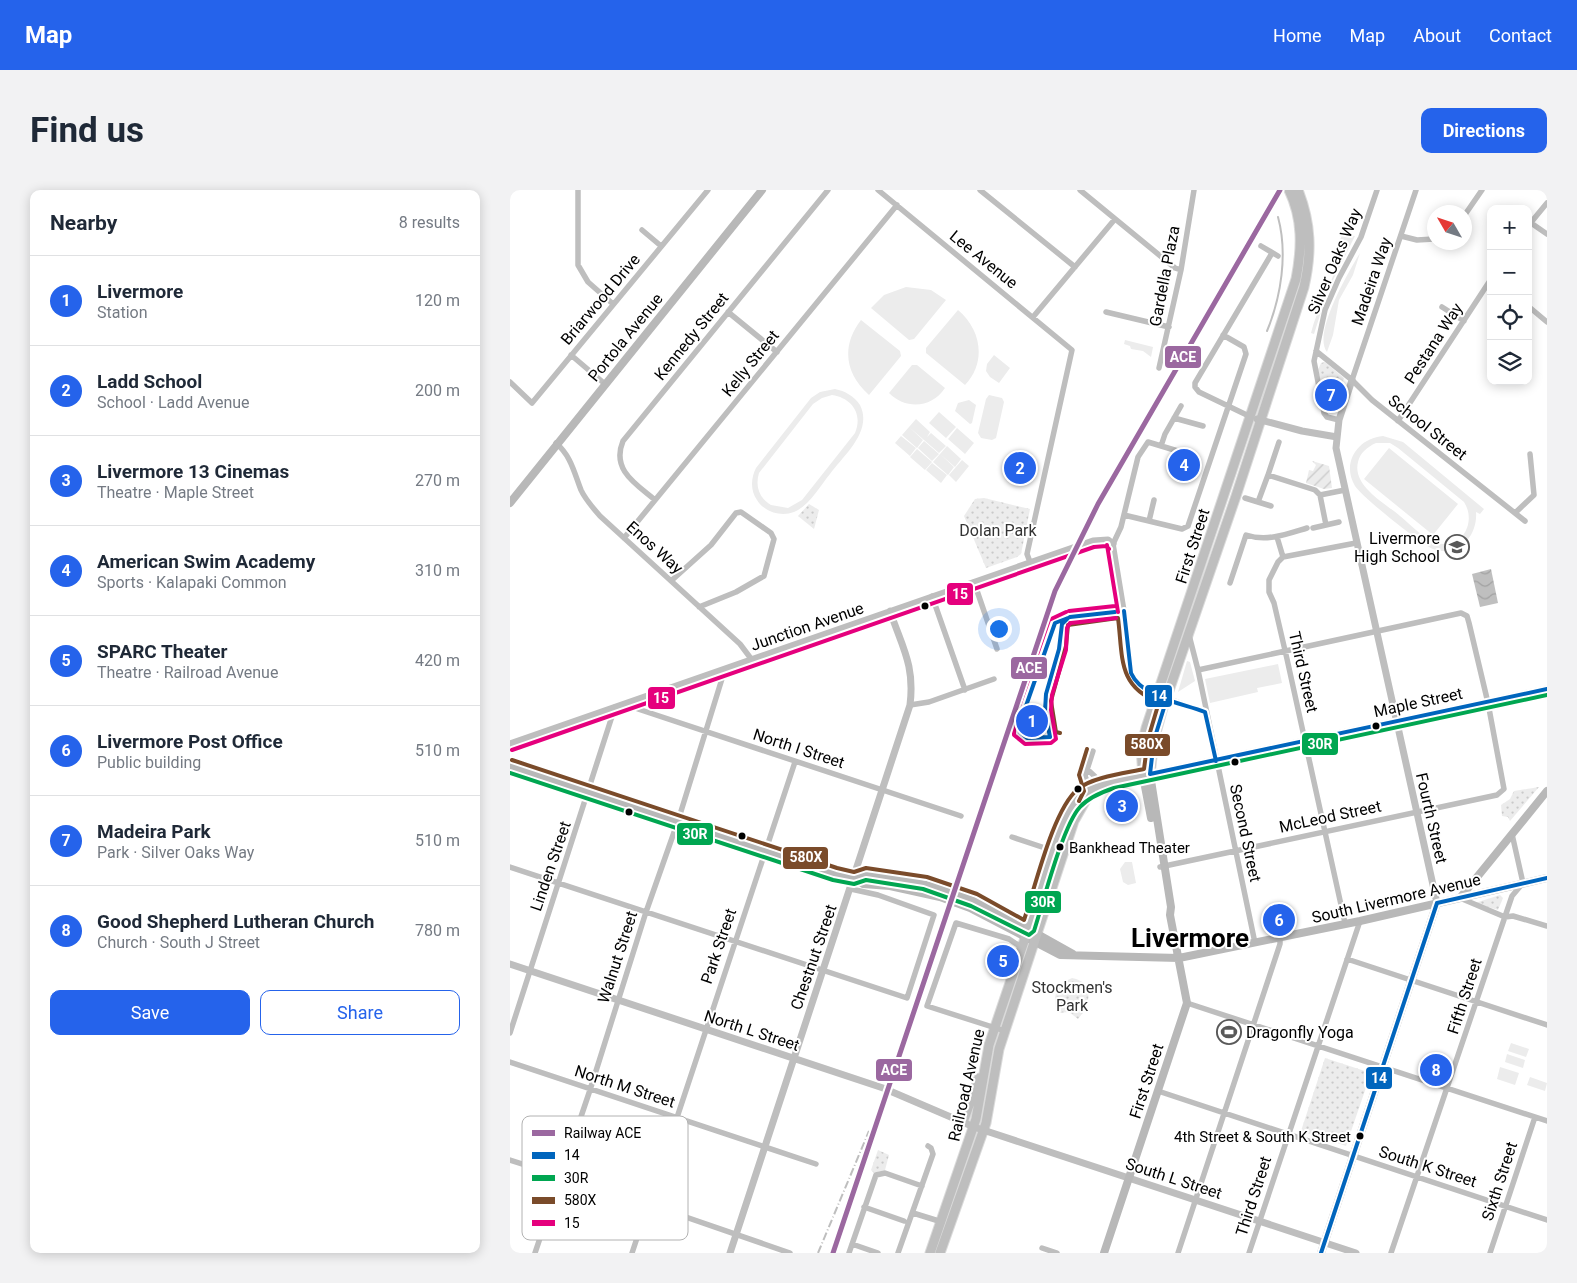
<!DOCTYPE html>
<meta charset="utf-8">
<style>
body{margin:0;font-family:Roboto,sans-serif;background:#f2f2f3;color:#1f2937}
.controls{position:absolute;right:15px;top:15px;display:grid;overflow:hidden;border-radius:10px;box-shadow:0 2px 12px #0003}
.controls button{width:45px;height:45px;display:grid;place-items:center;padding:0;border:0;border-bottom:1px solid #e0e1e3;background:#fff;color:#1f2937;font:25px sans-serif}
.compass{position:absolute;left:917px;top:15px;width:45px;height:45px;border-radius:50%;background:#fff;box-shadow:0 2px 12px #0003;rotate:309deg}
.you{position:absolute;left:488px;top:438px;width:18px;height:18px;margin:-12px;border:4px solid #fff;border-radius:50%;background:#1a73e8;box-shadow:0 0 0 8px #1a73e833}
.badge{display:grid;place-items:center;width:32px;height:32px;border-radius:50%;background:#2563eb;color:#fff;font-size:16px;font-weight:700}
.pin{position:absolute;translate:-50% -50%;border:2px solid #fff;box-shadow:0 1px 5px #0006}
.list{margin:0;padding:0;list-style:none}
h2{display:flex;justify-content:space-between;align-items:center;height:65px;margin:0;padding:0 20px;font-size:21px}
h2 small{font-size:16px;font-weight:400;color:#747a83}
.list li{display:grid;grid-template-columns:32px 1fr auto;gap:15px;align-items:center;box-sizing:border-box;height:90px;padding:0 20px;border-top:1px solid #e0e1e3}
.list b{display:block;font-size:19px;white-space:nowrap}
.list p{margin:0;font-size:16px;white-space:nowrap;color:#747a83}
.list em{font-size:16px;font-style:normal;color:#747a83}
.actions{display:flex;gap:10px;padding:15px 20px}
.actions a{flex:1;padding:11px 0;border:1px solid #2563eb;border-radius:10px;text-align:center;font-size:18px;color:#2563eb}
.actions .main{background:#2563eb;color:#fff}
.icon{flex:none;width:28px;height:28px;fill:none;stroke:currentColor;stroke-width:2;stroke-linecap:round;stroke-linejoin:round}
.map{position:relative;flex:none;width:1037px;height:1063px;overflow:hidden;border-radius:10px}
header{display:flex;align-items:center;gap:30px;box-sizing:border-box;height:70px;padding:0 25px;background:#2563eb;color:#fff}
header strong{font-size:24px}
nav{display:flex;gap:28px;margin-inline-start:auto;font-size:18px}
.intro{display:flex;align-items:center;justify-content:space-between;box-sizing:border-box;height:120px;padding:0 30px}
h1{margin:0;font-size:35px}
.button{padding:12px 22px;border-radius:10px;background:#2563eb;color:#fff;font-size:18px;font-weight:700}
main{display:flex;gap:30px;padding:0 30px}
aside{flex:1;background:#fff;border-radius:10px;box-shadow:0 2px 12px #0003}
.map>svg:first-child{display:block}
.grass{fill:#ececec;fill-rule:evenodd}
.park{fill:url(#park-dots)}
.garden{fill:url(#garden-furrows)}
.water{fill:url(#water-waves)}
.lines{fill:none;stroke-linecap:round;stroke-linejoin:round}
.stream{stroke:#bfbfbf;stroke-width:2}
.primary-casing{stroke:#dbdbdb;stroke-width:11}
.minor{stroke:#bebebe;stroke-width:5.5}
.tertiary{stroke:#bebebe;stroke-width:7}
.secondary{stroke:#b8b8b8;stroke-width:8}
.primary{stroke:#bebebe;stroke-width:9}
.rail{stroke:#bebebe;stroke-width:2;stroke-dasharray:8 2.5 1 2.5;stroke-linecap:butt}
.bus-1-casing{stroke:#fff;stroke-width:8}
.bus-2-casing{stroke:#fff;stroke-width:8}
.bus-3-casing{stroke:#fff;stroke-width:8}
.bus-4-casing{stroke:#fff;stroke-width:8}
.bus-1{stroke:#0065bd;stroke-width:4}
.bus-2{stroke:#00a651;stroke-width:4}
.bus-3{stroke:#7a4b2a;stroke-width:4}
.bus-4{stroke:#e5007d;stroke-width:4}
.rail-1-casing{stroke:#fff;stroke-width:9}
.rail-1{stroke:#9b68a0;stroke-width:5}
.bus-dot{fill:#000;stroke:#fff;stroke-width:2}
.labels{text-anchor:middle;stroke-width:4;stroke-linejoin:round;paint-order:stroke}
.bus-label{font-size:15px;fill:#000;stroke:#fff;text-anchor:start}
.street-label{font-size:16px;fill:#000;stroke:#fff}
.park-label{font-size:16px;fill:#333;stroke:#fff}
.poi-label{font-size:16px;fill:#000;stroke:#fff;text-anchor:end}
.town-label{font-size:26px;font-weight:bold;fill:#000;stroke:#fff}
.key{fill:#fff;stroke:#b2b2b2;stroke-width:1}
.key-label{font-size:14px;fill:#000}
.line-badge{stroke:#fff;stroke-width:2}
.badge-label{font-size:14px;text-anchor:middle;font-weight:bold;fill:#fff}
</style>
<header>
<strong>Map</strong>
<nav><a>Home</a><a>Map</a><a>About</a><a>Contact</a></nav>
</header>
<div class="intro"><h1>Find us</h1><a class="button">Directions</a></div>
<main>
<aside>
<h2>Nearby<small>8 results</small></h2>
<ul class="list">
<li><span class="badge">1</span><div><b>Livermore</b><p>Station</p></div><em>120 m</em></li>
<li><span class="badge">2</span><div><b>Ladd School</b><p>School · Ladd Avenue</p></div><em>200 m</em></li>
<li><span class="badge">3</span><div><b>Livermore 13 Cinemas</b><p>Theatre · Maple Street</p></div><em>270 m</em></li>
<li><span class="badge">4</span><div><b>American Swim Academy</b><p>Sports · Kalapaki Common</p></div><em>310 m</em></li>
<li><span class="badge">5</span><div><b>SPARC Theater</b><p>Theatre · Railroad Avenue</p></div><em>420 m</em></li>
<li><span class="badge">6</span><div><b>Livermore Post Office</b><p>Public building</p></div><em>510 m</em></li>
<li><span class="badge">7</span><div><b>Madeira Park</b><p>Park · Silver Oaks Way</p></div><em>510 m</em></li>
<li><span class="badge">8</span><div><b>Good Shepherd Lutheran Church</b><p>Church · South J Street</p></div><em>780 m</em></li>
</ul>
<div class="actions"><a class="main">Save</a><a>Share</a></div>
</aside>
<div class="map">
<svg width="1037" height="1063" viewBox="0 0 1037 1063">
<defs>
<pattern id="park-dots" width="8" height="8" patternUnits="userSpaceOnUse" patternTransform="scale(1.25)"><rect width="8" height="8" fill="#ececec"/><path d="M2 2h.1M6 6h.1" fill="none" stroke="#c9c9c9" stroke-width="1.8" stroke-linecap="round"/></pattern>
<pattern id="garden-furrows" width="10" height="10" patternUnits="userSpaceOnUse" patternTransform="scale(1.25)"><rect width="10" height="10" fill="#ececec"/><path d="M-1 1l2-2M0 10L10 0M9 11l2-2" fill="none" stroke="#c9c9c9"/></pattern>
<pattern id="water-waves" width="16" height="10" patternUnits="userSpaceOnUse" patternTransform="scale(1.25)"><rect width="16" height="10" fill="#bfbfbf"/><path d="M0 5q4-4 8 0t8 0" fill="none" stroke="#a2a2a2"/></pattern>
</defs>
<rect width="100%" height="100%" fill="#fff"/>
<!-- grass -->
<path class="grass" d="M833 44 845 46 818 100 804 144 801 143C807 117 824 93 828 67 829 58 828 51 833 44Z
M850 63 843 85 829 110 823 145 817 162C802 144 839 81 850 63Z
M396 97 421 100 436 110 404 149 399 150 361 118 374 105Z
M448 120C471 139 477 172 455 195L416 163V158Z
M351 130 390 161 391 166 359 205C335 184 331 156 351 130Z
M615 150 643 157 641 167 633 161 621 159 620 156 614 154Z
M484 165 500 178 489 193 480 187 476 181 477 174Z
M402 175H407L435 198C422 218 396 220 379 203Z
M325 199C335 201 344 206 350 215 363 241 334 265 320 284 310 296 299 316 284 322 271 327 254 322 247 310 240 300 241 288 246 278L301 208 310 202ZM322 205C342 208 353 224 345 243L292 310 278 318 261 315C249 308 245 296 249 283L303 214 312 208Z
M479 205 492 208 494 212 486 248 482 250 471 248 468 243 476 209Z
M459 210 466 215 462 233 460 234 445 221 448 213Z
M429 222 446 237 436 248 419 233Z
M406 229 420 242 417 247 421 243 436 256 429 263 399 237Z
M399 237 413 250 407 258 392 245Z
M447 238 464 253 455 264 438 249Z
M391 246 406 258 400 266 385 253Z
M873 246 893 252 974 319 970 324 966 322C968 346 948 368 923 359 911 354 852 307 845 296 831 273 848 248 873 246ZM866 253H880L888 258 954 312C967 332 952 360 927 353 914 349 901 335 890 326 875 313 842 296 848 272 850 263 857 257 866 253Z
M414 251 429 264 422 271 408 258Z
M437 256 451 269 445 277 430 264Z
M879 258 948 314 923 345 854 289Z
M407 259 422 272 415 280 400 267Z
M430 264 444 277 438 285 423 272Z
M667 266 684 270 681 284 663 280Z
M452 270 459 276 446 292 439 285Z
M422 273 437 285 431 293 416 280Z
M677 471 680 472 685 491 668 502Z
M768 474 772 493 747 498 748 502 700 513 695 489Z
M615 672H622L626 693 618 695 613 692 610 679Z
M1001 853 1019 859 1016 867 998 861Z
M997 864 1015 870 1013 878 995 872Z
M990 877 1009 883 1005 895 987 889Z
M1020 887 1037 893 1035 901 1017 895Z"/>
<!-- park -->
<path class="park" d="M815 172 834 188 822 223 818 222 808 180 811 173Z
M474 308 520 319 511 364 507 367 476 378 454 326 465 309Z
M299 314 309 320 304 339 288 326Z
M1029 597 1000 631 998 627 992 626 991 615 1000 609 1004 601Z
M990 705 993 708 988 720 965 713Z
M562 788C586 792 580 816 568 829L559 822 547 823C542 806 546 795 562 788Z
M815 868 861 883 836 956 791 941Z
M368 960 379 965 375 980 364 983 361 980Z"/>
<!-- garden -->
<path class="garden" d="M802 271 819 276 822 298 814 299 796 293 799 280 803 281 806 275Z"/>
<!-- water -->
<path class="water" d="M981 379 988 413 970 417 962 384Z"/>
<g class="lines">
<!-- stream -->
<path class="stream" d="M757 141C771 107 778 64 768 27"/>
<defs>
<path id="primary" d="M633 586 631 558 636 538 786 89C792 58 793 29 779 0
M453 932 469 888
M420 1063 466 929 479 855 559 618C577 594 611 590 640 584L644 550 652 521 726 306 794 97C802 62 801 33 788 0
M430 1063 476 933 489 859 564 631 581 601"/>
</defs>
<!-- primary casing -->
<use href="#primary" class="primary-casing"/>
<!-- minor -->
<path class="minor" d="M68 0V75L78 92 103 114
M368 0 562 160 517 364 520 372
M470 0 565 77
M570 0 665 78 671 80
M954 26 972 0
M1021 33 1037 44
M1018 36 1037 13
M132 40 151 56
M891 46 907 50 924 49
M751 56 768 66
M1018 116 1037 132
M932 117 954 131
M218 122 267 162
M596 122 659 137
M523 127 605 29
M806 161 842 190 862 210 1015 331
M61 165 95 194
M649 178 671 80 684 0
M842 190 906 0
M0 192 22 213 198 0
M741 227 689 202 685 197V193L762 63
M664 228 693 236
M829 230 817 227 814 223 804 171 815 120 829 88 851 47 867 0
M888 231 981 89
M46 253C61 266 64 282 71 300 75 309 83 318 90 326L230 454 242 470
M651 256 655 244 671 216
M681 265 638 252 628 267 611 337 603 354 614 421 621 483C625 493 630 498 640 502L695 522
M758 285 769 252
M735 308 748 312
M145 310C126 294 101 280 113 251L318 0
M761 316 748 312 758 285 805 300 810 305
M1005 323 1024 305 1020 264
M614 325 672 339 678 336 736 164 734 157 713 145
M639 331 644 310
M816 335 810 305 835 300
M803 338 829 332
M767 347 773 367
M114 348 387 15
M773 367 768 372 759 390V402L764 413 777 469 835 733
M773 367 846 353
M161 391 201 355 226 323 231 322 261 343 264 349 254 386 226 402 189 417
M464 392 487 459
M720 393 736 345C757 352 777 344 797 338
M422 406 455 500
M679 445 688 480 745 753
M123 511 128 519 451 626
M400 515 419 512 484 489
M577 579 594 595
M581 601 575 586 583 561
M502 647 544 661
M0 677 397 808 424 725 368 705 341 699
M650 677 987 605 994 599 978 513 959 433 957 426 951 423 688 480
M950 708 995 727 1003 726 1037 736
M837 769 1037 835
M677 813 1037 931
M495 841 417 816 446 733 499 749 511 757
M0 843 105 517
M0 872 306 974
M648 901 1037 1030
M0 970 138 1014 280 1063
M354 1017 394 1031
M403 1023 432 1032
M342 1054 368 1063
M532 1058 547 1063
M25 1063 80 900 136 722 168 631 215 479
M122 1063 285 572
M339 1063 366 985 375 983 412 996
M388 1063 423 964 421 958 418 956
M668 1063 770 754V747
M739 1063 850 731
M881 1063 1002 706 1013 693 1002 644
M980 1063 1025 927"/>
<!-- tertiary -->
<path class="tertiary" d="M842 190 829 230 826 258 927 713
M747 229 792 241 827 247
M0 554 583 351 598 350 603 354
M640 584 1037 499
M0 774 373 898 464 937 846 1063
M220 1063 400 515C405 475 392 457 380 421"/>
<!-- secondary -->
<path class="secondary" d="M0 313 252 0
M0 576 255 662 325 684 344 688 353 694 380 696 430 707 460 718 550 765 669 768 850 731 1037 688
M633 586 641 628
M344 688 355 684 381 687 433 699 479 717 563 764
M950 708 1037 601
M594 1063 677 813 660 725 661 717 640 584
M811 1063 927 713"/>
<!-- primary -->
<use href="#primary" class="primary"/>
<!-- rail -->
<path class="rail" d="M308 1063 359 941"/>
<defs>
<path id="bus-1" d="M614 421 621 483C632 508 672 513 695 522L706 571
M560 427 605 422
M560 427 605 422
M558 428 552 434 549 459 536 504 535 521 540 547 517 548 510 542V533L545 433Z
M657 508 644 550 640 584 1037 499
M927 713 1037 688
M811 1063 927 713"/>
<path id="bus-2" d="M0 583 323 690 344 694 356 690 413 699 461 716 519 745 524 741C533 713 553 635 570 617 579 607 592 602 604 598L1037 505"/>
<path id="bus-3" d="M2 570 327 678 344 682 356 678 417 687 467 704 514 730C525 698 543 619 568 599 582 587 616 583 634 579L638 549 649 512C607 497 613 466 608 428L558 435 556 456 541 511 546 542 550 543
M569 611 574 601 569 585 577 559"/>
<path id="bus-4" d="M597 355 608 422
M559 421 605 416
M556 422 539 430 504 531V545L515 554 541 553 546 549 541 520 542 505 556 460 557 438 560 433
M561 433 606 428
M2 560 584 357 596 356 599 359"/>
</defs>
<!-- bus-1 casing -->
<use href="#bus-1" class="bus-1-casing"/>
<!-- bus-2 casing -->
<use href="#bus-2" class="bus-2-casing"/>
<!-- bus-3 casing -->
<use href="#bus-3" class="bus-3-casing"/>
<!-- bus-4 casing -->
<use href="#bus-4" class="bus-4-casing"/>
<!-- bus-1 -->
<use href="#bus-1" class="bus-1"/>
<!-- bus-2 -->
<use href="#bus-2" class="bus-2"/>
<!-- bus-3 -->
<use href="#bus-3" class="bus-3"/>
<!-- bus-4 -->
<use href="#bus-4" class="bus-4"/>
<defs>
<path id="rail-1" d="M323 1063 545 401 588 314 770 0"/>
</defs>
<!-- rail-1 casing -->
<use href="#rail-1" class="rail-1-casing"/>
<!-- rail-1 -->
<use href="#rail-1" class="rail-1"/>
</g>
<!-- icons -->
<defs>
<symbol id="school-ring" viewBox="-11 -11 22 22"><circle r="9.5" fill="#fff" stroke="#595959" stroke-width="1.5"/><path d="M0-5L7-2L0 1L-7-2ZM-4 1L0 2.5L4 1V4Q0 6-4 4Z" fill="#595959"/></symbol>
<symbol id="stadium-ring" viewBox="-11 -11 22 22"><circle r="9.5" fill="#fff" stroke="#595959" stroke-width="1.5"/><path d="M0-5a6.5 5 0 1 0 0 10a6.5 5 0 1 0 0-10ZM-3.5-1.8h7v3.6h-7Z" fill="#595959"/></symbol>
</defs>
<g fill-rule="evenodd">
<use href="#school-ring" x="933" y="343" width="28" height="28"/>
<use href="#stadium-ring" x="705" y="828" width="28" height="28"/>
</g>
<!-- markers -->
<g class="bus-dot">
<circle cx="415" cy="416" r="4.5"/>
<circle cx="866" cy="536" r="4.5"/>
<circle cx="725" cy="572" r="4.5"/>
<circle cx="568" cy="599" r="4.5"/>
<circle cx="119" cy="622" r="4.5"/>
<circle cx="232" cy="646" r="4.5"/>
<circle cx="550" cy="657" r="4.5"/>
<circle cx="850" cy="946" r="4.5"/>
</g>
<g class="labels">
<!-- bus labels -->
<g class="bus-label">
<text x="559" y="663">Bankhead Theater</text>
<text x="841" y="952" text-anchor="end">4th Street &amp; South K Street</text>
</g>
<!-- street labels -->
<g class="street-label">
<text transform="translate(474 69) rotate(39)" y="6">Lee Avenue</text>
<text transform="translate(824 71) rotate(-67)" y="6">Silver Oaks Way</text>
<text transform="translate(654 86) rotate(-79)" y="6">Gardella Plaza</text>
<text transform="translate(861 91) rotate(-71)" y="6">Madeira Way</text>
<text transform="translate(90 109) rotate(-50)" y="6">Briarwood Drive</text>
<text transform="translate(181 146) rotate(-51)" y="6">Kennedy Street</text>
<text transform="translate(115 147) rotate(-51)" y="6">Portola Avenue</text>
<text transform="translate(923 153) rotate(-57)" y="6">Pestana Way</text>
<text transform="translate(240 173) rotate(-51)" y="6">Kelly Street</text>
<text transform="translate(918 237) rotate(38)" y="6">School Street</text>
<text transform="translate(682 356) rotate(-72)" y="6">First Street</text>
<text transform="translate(145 357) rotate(42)" y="6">Enos Way</text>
<text transform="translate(297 436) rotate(-19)" y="6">Junction Avenue</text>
<text transform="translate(794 482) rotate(77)" y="6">Third Street</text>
<text transform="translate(908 512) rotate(-12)" y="6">Maple Street</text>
<text transform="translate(289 558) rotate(18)" y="6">North I Street</text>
<text transform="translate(820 626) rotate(-12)" y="6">McLeod Street</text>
<text transform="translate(922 628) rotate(77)" y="6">Fourth Street</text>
<text transform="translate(736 643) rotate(78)" y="6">Second Street</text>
<text transform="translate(40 676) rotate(-71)" y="6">Linden Street</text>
<text transform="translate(886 708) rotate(-13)" y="6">South Livermore Avenue</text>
<text transform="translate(208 756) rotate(-71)" y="6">Park Street</text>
<text transform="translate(107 767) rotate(-72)" y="6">Walnut Street</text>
<text transform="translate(303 767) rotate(-71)" y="6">Chestnut Street</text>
<text transform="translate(954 806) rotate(-72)" y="6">Fifth Street</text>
<text transform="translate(242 840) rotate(18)" y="6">North L Street</text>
<text transform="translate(636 891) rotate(-72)" y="6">First Street</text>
<text transform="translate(456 895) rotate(-77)" y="6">Railroad Avenue</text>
<text transform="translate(115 896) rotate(18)" y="6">North M Street</text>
<text transform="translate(918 976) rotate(18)" y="6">South K Street</text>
<text transform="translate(664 988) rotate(18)" y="6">South L Street</text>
<text transform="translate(989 991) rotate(-72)" y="6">Sixth Street</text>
<text transform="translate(743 1006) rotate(-72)" y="6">Third Street</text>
</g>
<!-- park labels -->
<g class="park-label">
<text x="488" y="346">Dolan Park</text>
<text x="562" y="803">Stockmen's<tspan x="562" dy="18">Park</tspan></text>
</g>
<!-- poi labels -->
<g class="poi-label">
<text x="930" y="354">Livermore<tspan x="930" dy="18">High School</tspan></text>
<text x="736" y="848" text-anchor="start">Dragonfly Yoga</text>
</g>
<!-- town labels -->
<g class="town-label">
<text x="680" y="757">Livermore</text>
</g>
</g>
<!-- legend -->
<rect x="12" y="926" width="166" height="124" rx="8" class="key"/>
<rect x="22" y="940" width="23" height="6" fill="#9b68a0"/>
<rect x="22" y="962" width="23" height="7" fill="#0065bd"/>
<rect x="22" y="985" width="23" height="6" fill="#00a651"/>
<rect x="22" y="1007" width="23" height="7" fill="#7a4b2a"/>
<rect x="22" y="1030" width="23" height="6" fill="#e5007d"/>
<g class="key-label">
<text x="54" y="948">Railway ACE</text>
<text x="54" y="970">14</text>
<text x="54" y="993">30R</text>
<text x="54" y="1015">580X</text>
<text x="54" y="1038">15</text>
</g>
<g class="line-badge">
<rect x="654" y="155" width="38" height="24" rx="5" fill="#9b68a0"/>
<rect x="436" y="392" width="28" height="24" rx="5" fill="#e5007d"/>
<rect x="500" y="466" width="38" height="24" rx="5" fill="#9b68a0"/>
<rect x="634" y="494" width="29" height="24" rx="5" fill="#0065bd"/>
<rect x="137" y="496" width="29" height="24" rx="5" fill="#e5007d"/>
<rect x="791" y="542" width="38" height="24" rx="5" fill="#00a651"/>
<rect x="614" y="543" width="47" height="24" rx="5" fill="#7a4b2a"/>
<rect x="166" y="632" width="38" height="24" rx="5" fill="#00a651"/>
<rect x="272" y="656" width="47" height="24" rx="5" fill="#7a4b2a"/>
<rect x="514" y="700" width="38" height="24" rx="5" fill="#00a651"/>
<rect x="365" y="868" width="38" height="24" rx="5" fill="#9b68a0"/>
<rect x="855" y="876" width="28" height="24" rx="5" fill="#0065bd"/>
</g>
<g class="badge-label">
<text x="673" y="172">ACE</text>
<text x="450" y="409">15</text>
<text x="519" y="483">ACE</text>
<text x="649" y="511">14</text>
<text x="151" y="513">15</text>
<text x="810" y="559">30R</text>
<text x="637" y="559">580X</text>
<text x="185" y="649">30R</text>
<text x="296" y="672">580X</text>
<text x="533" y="717">30R</text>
<text x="384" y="885">ACE</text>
<text x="869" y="893">14</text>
</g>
</svg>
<div class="controls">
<button>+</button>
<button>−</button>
<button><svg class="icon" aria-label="locate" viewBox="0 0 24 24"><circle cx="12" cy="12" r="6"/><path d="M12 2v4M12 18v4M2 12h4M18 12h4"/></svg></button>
<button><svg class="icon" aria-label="layers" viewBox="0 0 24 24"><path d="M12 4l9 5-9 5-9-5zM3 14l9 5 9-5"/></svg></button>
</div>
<svg class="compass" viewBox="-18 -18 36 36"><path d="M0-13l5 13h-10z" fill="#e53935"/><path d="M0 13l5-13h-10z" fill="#747a83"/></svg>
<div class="you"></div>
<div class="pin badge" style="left:522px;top:531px">1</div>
<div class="pin badge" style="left:510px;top:278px">2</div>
<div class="pin badge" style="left:612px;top:616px">3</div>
<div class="pin badge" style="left:674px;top:275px">4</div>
<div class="pin badge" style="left:493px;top:771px">5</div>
<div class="pin badge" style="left:769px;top:730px">6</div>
<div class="pin badge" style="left:821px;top:205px">7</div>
<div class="pin badge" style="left:926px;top:880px">8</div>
</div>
</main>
